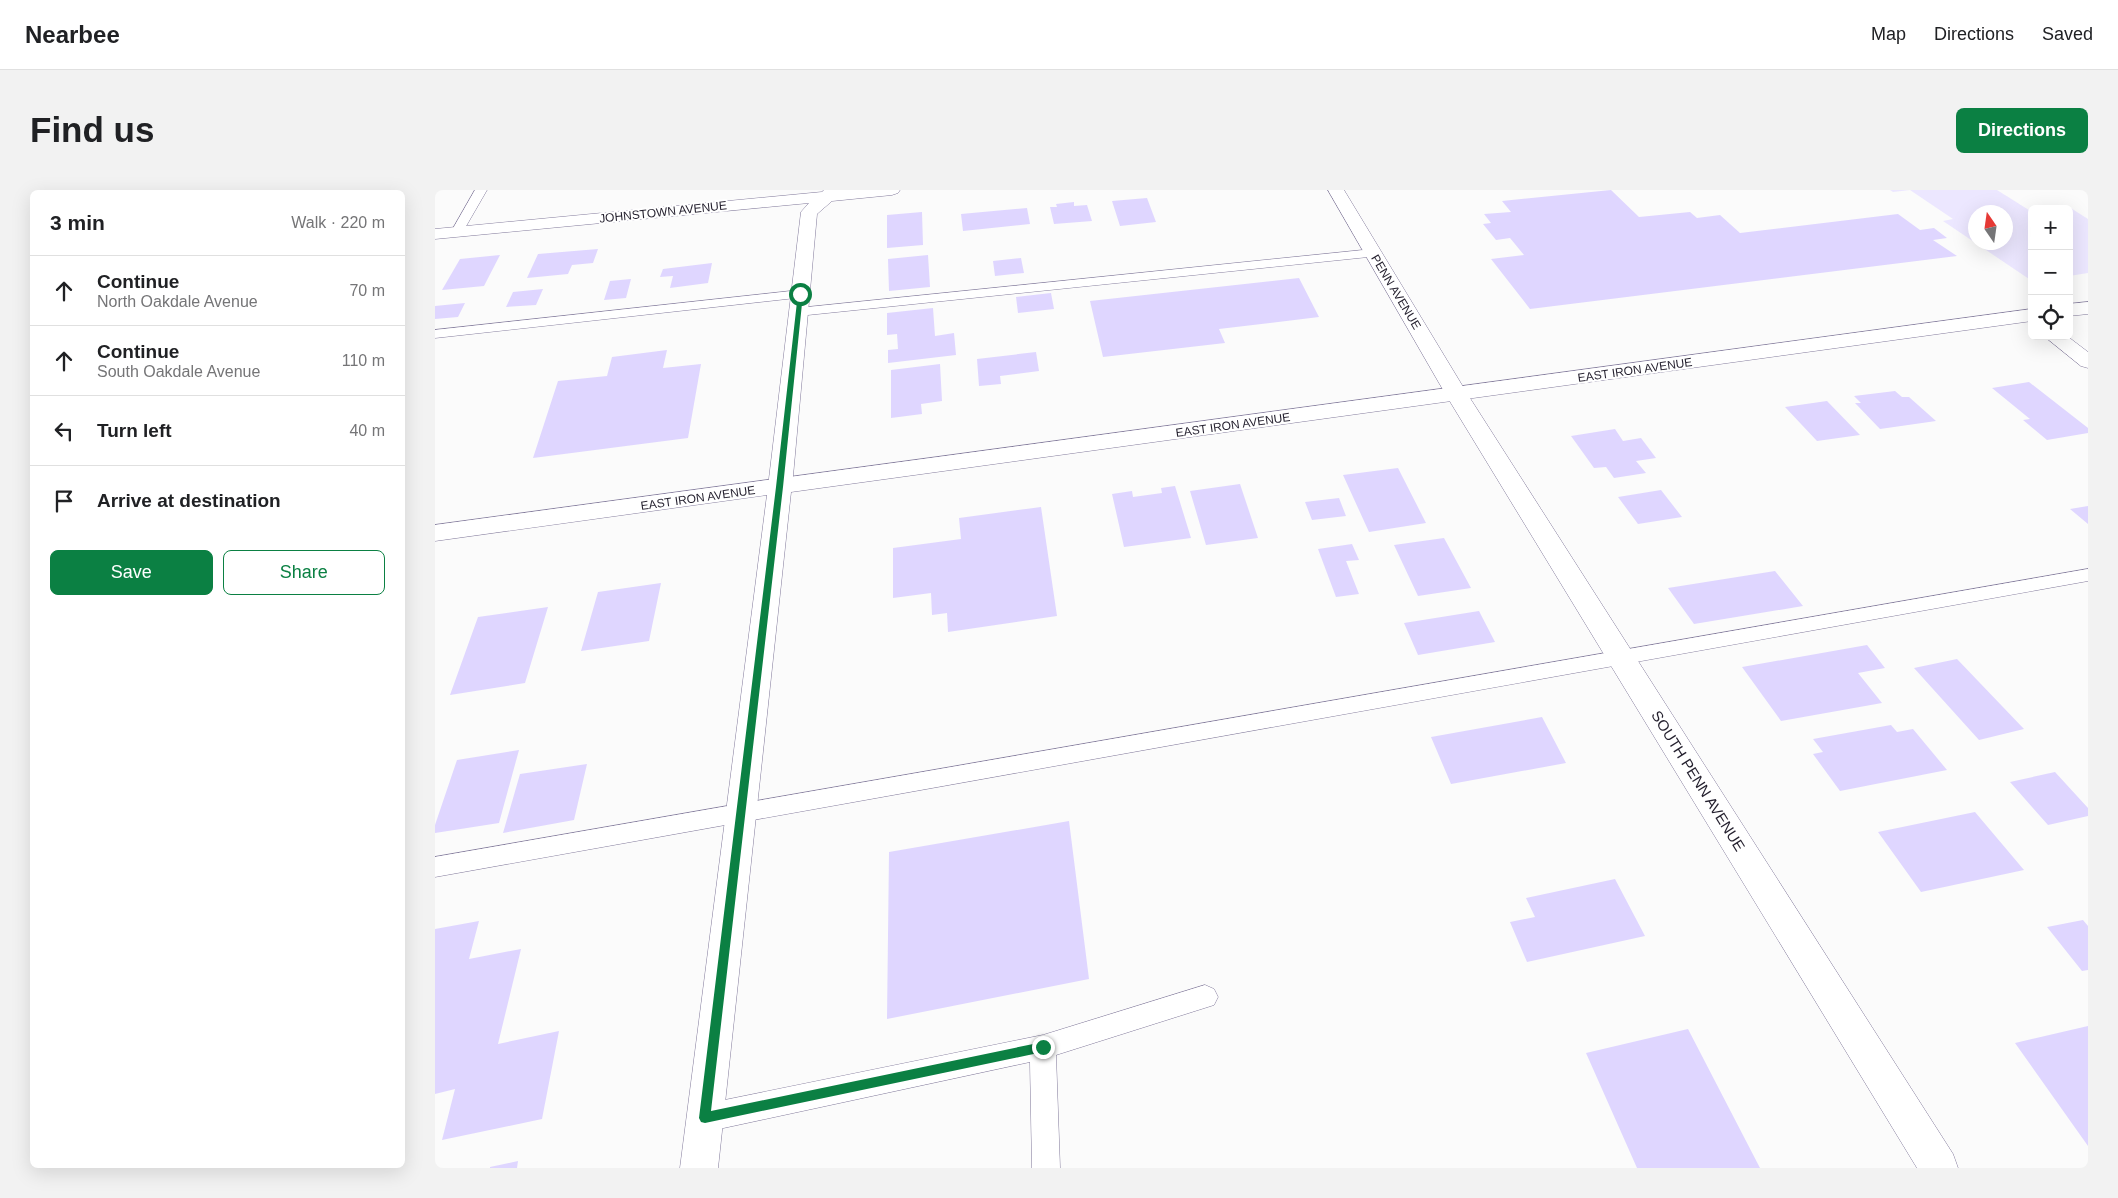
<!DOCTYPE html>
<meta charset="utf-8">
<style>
body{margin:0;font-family:Arial,sans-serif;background:#f2f2f2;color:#202124}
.controls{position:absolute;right:15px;top:15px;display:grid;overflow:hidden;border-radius:8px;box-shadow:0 5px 20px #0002}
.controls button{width:45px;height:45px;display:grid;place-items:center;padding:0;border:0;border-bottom:1px solid #e0e0e0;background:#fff;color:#202124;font:25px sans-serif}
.compass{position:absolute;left:1533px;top:15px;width:45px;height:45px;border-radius:50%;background:#fff;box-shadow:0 5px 20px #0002;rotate:347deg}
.stop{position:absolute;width:15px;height:15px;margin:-11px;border:4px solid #0b8043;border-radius:50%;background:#fff}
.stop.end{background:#0b8043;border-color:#fff;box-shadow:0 1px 5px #0008}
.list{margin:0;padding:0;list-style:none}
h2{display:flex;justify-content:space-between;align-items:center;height:65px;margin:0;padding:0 20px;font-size:21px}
h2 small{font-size:16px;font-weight:400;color:#757577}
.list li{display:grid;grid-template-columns:32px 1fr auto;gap:15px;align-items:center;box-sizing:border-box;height:70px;padding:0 20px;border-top:1px solid #e0e0e0}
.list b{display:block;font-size:19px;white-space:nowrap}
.list p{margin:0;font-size:16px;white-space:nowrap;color:#757577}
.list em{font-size:16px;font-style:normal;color:#757577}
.actions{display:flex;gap:10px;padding:15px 20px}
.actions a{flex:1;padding:11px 0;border:1px solid #0b8043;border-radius:8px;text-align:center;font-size:18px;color:#0b8043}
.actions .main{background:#0b8043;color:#fff}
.icon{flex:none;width:28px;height:28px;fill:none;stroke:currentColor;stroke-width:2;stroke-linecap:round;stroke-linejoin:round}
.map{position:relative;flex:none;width:1653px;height:978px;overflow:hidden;border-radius:8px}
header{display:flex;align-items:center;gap:30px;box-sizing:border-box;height:70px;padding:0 25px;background:#fff;border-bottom:1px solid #e0e0e0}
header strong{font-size:24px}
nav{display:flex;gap:28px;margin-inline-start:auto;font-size:18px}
.intro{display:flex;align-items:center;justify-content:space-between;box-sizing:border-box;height:120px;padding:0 30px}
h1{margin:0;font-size:35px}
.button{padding:12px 22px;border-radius:8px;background:#0b8043;color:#fff;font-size:18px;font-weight:700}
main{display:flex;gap:30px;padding:0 30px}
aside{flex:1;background:#fff;border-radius:8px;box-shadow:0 5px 20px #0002}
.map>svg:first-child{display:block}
.green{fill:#ece7ff;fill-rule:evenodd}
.building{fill:#dfd6ff}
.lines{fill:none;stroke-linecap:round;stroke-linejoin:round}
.lane-casing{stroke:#827a9b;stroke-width:1}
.street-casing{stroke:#827a9b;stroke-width:1}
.secondary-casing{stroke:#827a9b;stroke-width:1}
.lane{fill:#fff;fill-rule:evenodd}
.street{fill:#fff;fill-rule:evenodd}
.secondary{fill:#fff;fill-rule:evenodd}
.route{fill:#0b8043}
.labels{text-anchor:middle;stroke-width:4;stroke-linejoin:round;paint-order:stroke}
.far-street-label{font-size:12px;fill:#231f2d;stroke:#fff}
.street-label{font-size:15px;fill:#231f2d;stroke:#fff}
</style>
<header>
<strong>Nearbee</strong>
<nav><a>Map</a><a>Directions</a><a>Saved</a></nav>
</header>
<div class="intro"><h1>Find us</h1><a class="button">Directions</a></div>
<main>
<aside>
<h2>3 min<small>Walk · 220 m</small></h2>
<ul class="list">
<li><svg class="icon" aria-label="ahead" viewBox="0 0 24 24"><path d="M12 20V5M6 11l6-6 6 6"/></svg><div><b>Continue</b><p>North Oakdale Avenue</p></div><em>70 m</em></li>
<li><svg class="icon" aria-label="ahead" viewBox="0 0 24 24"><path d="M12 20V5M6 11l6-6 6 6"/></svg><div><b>Continue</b><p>South Oakdale Avenue</p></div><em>110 m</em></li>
<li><svg class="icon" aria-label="left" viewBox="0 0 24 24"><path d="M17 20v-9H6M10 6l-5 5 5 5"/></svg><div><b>Turn left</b></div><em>40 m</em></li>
<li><svg class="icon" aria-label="arrive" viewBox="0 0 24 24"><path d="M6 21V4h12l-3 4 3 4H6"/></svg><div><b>Arrive at destination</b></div></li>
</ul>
<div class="actions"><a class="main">Save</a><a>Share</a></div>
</aside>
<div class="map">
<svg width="1653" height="978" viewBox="0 0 1653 978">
<rect width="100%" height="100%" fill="#fbfbfb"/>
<!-- green -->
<path class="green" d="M1455 0H1562L1597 22V91L1508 31 1518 29 1475 0 1458 2ZM1540 22H1570V52H1540Z
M1634 17 1653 29V83L1634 86V19H1622Z"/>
<!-- building -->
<path class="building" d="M1176 0 1204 27 1255 22 1262 28 1285 25 1305 43 1463 24 1485 40 1499 38 1512 48 1498 50 1522 66 1095 119 1056 69 1089 65 1075 48 1061 50 1048 34 1056 33 1049 24 1076 22 1067 11Z
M712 8 721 32 685 36 677 11Z
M639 12V16L652 15 657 31 619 34 615 17H622L621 14Z
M592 18 595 34 528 41 526 24Z
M487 22 488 55 452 58V25Z
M163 59 158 73 137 75 133 84 92 88 103 64Z
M65 65 49 96 7 100 25 69Z
M493 65 495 97 454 101 453 69Z
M586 68 589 83 560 86 558 71Z
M277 73 273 93 235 98 238 86 225 87 228 79Z
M864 88 884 127 784 139 790 153 668 167 655 111Z
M196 89 191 108 169 110 175 91Z
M108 99 101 115 71 117 78 102Z
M616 103 619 119 583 123 581 107Z
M30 113 23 127 0 129V116Z
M498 118 500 146 519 143 521 165 453 173V160L463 159 462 144 452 145V123Z
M232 160 228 178 266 174 253 248 98 268 123 191 172 186 177 167Z
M601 162 604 181 565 186 566 194 544 196 542 169Z
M505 174 507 211 486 214 487 224 456 228V180Z
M1594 192 1653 238V243L1612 250 1588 230 1595 229 1557 198Z
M1460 201 1467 207H1474L1501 231 1445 239 1420 213H1426L1419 206Z
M1392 211 1425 245 1382 251 1350 217Z
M1180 239 1188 251 1206 248 1221 268 1201 271 1211 283 1179 288 1171 277 1159 278 1136 246Z
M963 278 991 333 934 342 908 285Z
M805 294 823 348 771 355 755 301Z
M740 296 756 348 689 357 677 304 697 301 698 307 727 303 726 298Z
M1226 300 1247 327 1203 334 1183 307Z
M904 308 911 326 877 330 870 312Z
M1653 316V334L1635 319Z
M606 317 622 426 513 442 512 423 497 425 496 403 458 408V358L526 349 524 328Z
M1009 348 1036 398 983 406 959 355Z
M917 354 924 370 911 371 924 404 901 407 883 359Z
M1340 381 1368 416 1259 434 1233 398Z
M226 393 214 451 146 461 163 402Z
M113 417 90 493 15 505 43 427Z
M1044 421 1060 452 983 465 969 433Z
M1432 455 1450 478 1423 483 1447 513 1346 531 1307 477Z
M1522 469 1589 539 1544 550 1479 478Z
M1107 527 1131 573 1016 594 996 547Z
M1456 535 1462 542 1478 539 1512 580 1405 601 1378 564 1388 562 1378 549Z
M84 560 64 633 0 643V635L22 570Z
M152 574 139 630 68 643 85 584Z
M1620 582 1653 618V626L1613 635 1575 592Z
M1540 622 1589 680 1486 702 1443 642Z
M634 631 654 789 452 829 454 662Z
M1180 689 1210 746 1092 772 1075 732 1100 727 1091 708Z
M1648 730 1653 736V780L1647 781 1612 737Z
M44 731 34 769 86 759 63 854 124 841 107 929 7 950 20 899 0 904V739Z
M1653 836V956L1580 853Z
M1253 839 1325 978H1202L1151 863Z
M83 971 82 978H55V977Z"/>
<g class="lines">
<defs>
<path id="lane" d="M40 0H52L26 45H18L16 42Z
M938 59 943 60 944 63 943 66 363 126 356 122 363 118Z
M365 100 370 101 372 104 370 107 0 148V140Z
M1653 379V391L0 687V667Z
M770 795 779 799 783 807 779 815 621 865 625 978H597L595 872 270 942 260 938 256 928 260 918 270 914 608 845Z"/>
<path id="street" d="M389 0H465L463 3 457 5 397 11 382 24 357 297 353 302 345 304 337 302 333 297 366 22 374 13 0 49V39L387 2Z
M893 0H909L1033 205 1518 964 1523 978H1482L1011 205Z
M1609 146H1632L1653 162V178L1646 176Z"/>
<path id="secondary" d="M1653 112V124L1634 126V114Z
M1597 119V131L356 302 283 978H245L332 305 0 351V335Z"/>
</defs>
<!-- lane casing -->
<use href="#lane" class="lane-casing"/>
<!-- street casing -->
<use href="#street" class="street-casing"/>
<!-- secondary casing -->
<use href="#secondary" class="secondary-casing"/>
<!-- lane -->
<use href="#lane" class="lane"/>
<!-- street -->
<use href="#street" class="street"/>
<!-- secondary -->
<use href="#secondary" class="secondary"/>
</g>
<!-- route -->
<path class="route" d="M363 103 368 104 348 297 276 921 608 852 612 854 614 857 612 861 608 862 270 933 266 932 264 928 341 297Z"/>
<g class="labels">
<!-- far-street labels -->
<g class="far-street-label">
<text transform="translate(228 22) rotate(-6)" y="4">JOHNSTOWN AVENUE</text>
<text transform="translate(961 102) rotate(59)" y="4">PENN AVENUE</text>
<text transform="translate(1200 180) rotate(-8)" y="4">EAST IRON AVENUE</text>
<text transform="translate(798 235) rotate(-8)" y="4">EAST IRON AVENUE</text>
<text transform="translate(263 308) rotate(-8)" y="4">EAST IRON AVENUE</text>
</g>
<!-- street labels -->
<g class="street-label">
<text transform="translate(1263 591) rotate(58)" y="5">SOUTH PENN AVENUE</text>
</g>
</g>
</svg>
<div class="controls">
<button>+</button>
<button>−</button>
<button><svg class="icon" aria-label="locate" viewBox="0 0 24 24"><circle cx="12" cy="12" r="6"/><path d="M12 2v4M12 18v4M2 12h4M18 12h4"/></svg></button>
</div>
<svg class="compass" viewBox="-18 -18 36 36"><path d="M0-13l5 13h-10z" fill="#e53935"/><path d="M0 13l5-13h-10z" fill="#757577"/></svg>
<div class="stop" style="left:365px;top:104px"></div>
<div class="stop end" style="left:608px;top:857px"></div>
</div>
</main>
